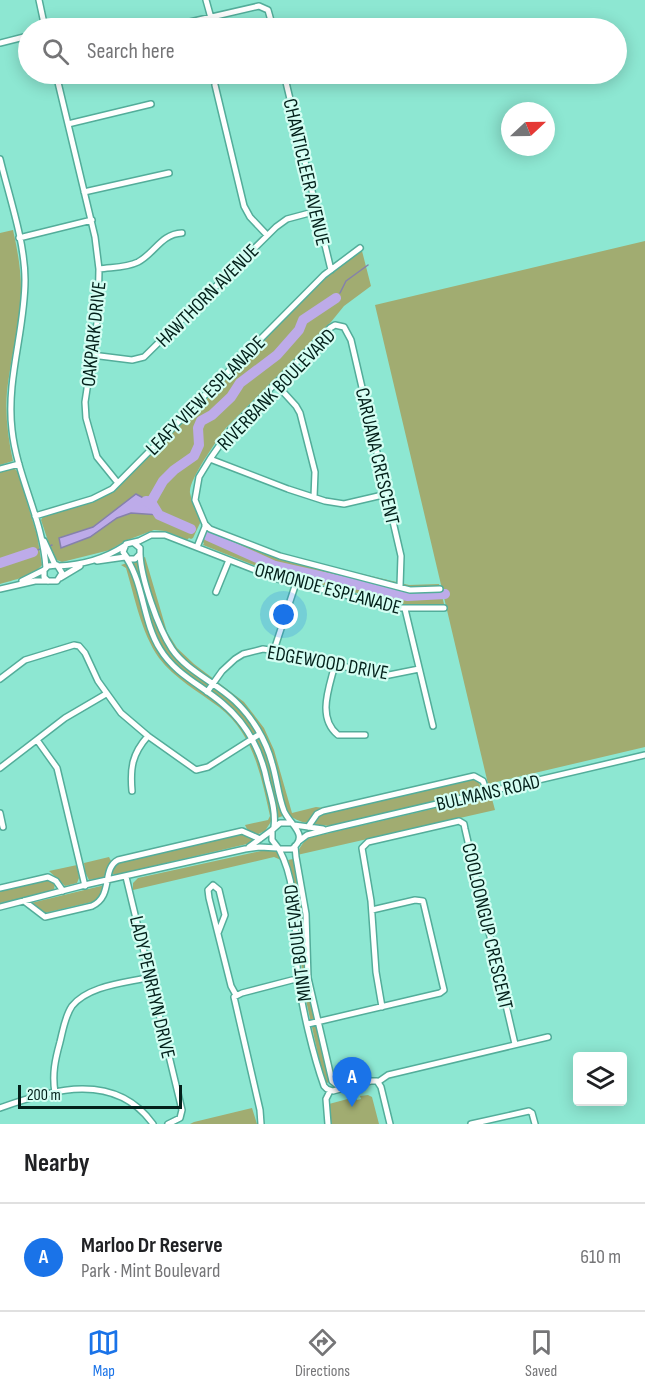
<!DOCTYPE html>
<meta charset="utf-8">
<style>
body{margin:0;font-family:"Sofia Sans Condensed",sans-serif;background:#f6f6f6;color:#202124}
.controls{position:absolute;right:18px;bottom:18px;display:grid;overflow:hidden;border-radius:6px;box-shadow:0 3px 15px #0003}
.controls button{width:54px;height:54px;display:grid;place-items:center;padding:0;border:0;border-bottom:2px solid #e0e0e0;background:#fff;color:#202124;font:30px sans-serif}
.compass{position:absolute;left:501px;top:102px;width:54px;height:54px;border-radius:50%;background:#fff;box-shadow:0 3px 15px #0003;rotate:68deg}
.scale{position:absolute;left:18px;bottom:15px;width:164px;box-sizing:border-box;padding-left:6px;border:3px solid #03201a;border-top:0;font-size:16px;line-height:21px;white-space:nowrap;color:#03201a;-webkit-text-stroke:4px #d4fef3;paint-order:stroke}
.you{position:absolute;left:284px;top:615px;width:21px;height:21px;margin:-15px;border:4px solid #fff;border-radius:50%;background:#1a73e8;box-shadow:0 0 0 9px #1a73e833}
.badge{display:grid;place-items:center;width:39px;height:39px;border-radius:50%;background:#1a73e8;color:#fff;font-size:20px;font-weight:700}
.pin{position:absolute;translate:-50% -50px;filter:drop-shadow(0 2px 3px #0008)}
.pin::after{content:'';position:absolute;top:32px;width:21px;height:18px;background:inherit;clip-path:polygon(0 0,100% 0,50% 100%)}
.list{margin:0;padding:0;list-style:none}
h2{display:flex;justify-content:space-between;align-items:center;height:78px;margin:0;padding:0 24px;font-size:26px}
h2 small{font-size:20px;font-weight:400;color:#757577}
.list li{display:grid;grid-template-columns:39px 1fr auto;gap:18px;align-items:center;box-sizing:border-box;height:108px;padding:0 24px;border-top:2px solid #e0e0e0}
.list b{display:block;font-size:22px;white-space:nowrap}
.list p{margin:0;font-size:20px;white-space:nowrap;color:#757577}
.list em{font-size:20px;font-style:normal;color:#757577}
.icon{flex:none;width:33px;height:33px;fill:none;stroke:currentColor;stroke-width:2;stroke-linecap:round;stroke-linejoin:round}
.map{position:relative;flex:none;width:645px;height:1124px;overflow:hidden}
.search{position:absolute;background:#fff;box-shadow:0 3px 15px #0003;left:18px;right:18px;top:18px;height:66px;display:flex;align-items:center;gap:15px;box-sizing:border-box;padding:0 21px;border-radius:33px;color:#757577;font-size:22px}
.sheet{height:186px;background:#fff}
nav{display:flex;justify-content:space-around;align-items:center;box-sizing:border-box;height:84px;border-top:2px solid #e0e0e0;background:#fff;font-size:16px;color:#757577}
nav a{display:grid;justify-items:center;gap:3px}
nav .on{color:#1a73e8}
.map>svg:first-child{display:block}
.green{fill:#a1ac71}
.water{fill:#bdabe9;stroke:#8581ab;stroke-width:1.5}
.lines{fill:none;stroke-linecap:round;stroke-linejoin:round}
.stream{stroke:#8581ab;stroke-width:1.5}
.river{stroke:#bdabe9;stroke-width:10}
.minor-casing{stroke:#53ad9a;stroke-width:8}
.minor{stroke:#fff;stroke-width:5}
.labels{text-anchor:middle;stroke-width:4.5;stroke-linejoin:round;paint-order:stroke}
.street-label{font-size:20px;fill:#03201a;stroke:#d4fef3}
</style>
<div class="map">
<svg width="645" height="1124" viewBox="0 0 645 1124">
<rect width="100%" height="100%" fill="#8de7d2"/>
<!-- green -->
<path class="green" d="M13 230C19 256 23 282 20 308 17 336 10 364 7 391 5 415 8 438 13 461L0 465V233Z
M645 241V747L488 784 375 305Z
M362 251 371 286 344 306 331 322 225 429C217 441 188 480 190 493 192 503 198 512 201 521L193 538 191 539 189 538 187 540 165 531 154 530 125 541 110 550 62 562 54 559 41 520 44 515 100 498 110 492 327 275Z
M14 468 18 472 37 535 42 565C34 576 13 580 0 584V472Z
M209 526 283 555 409 585 439 584 444 604 408 605 276 574 203 545 204 543 201 541 204 530Z
M145 557 167 632 177 648 194 664 244 702 264 728 274 750 292 813 316 807 343 810 471 779 479 782 481 790 329 826C315 824 298 824 288 814L272 820 265 831 256 835 247 829 245 825 268 820 270 816C261 776 254 734 219 707 199 692 174 678 159 658 141 632 135 598 126 568L121 565Z
M491 795 495 810 297 855C300 846 303 841 312 837Z
M241 833 254 839 247 844 115 875 111 873 116 863Z
M270 849 279 853 281 860 274 857 133 890V883L138 878Z
M109 857 111 861 104 877 89 880 85 872 84 863Z
M293 859 302 904 306 971 329 1078 328 1083 324 1081 303 987 297 902 288 860Z
M77 865 79 878 77 883 65 886 49 871Z
M48 879 55 882 54 890 0 903V890Z
M105 885 96 901 45 913 31 903Z
M368 1095 372 1097 379 1124H330L329 1104 355 1097 357 1100 361 1099 360 1096Z
M252 1108 257 1124H190L194 1122Z"/>
<!-- water -->
<path class="water" d="M136 494 151 502 159 515 131 513 117 518 90 537 61 548 59 538 93 527Z"/>
<g class="lines">
<!-- stream -->
<path class="stream" d="M340 293 346 281 368 265
M50 546 52 545
M38 550 40 549"/>
<!-- river -->
<path class="river" d="M146 501 151 502 163 481 174 470 194 456 199 445 198 428 201 421 212 415 231 397 240 383 277 355 299 330 303 320 336 298
M151 502 159 515 191 529
M208 536 275 566 408 596 445 594
M0 563 33 552"/>
<defs>
<path id="minor" d="M39 0 45 28
M206 0 211 18
M164 28 259 6 268 10 273 28
M0 43 28 36
M56 74 95 237 99 269 98 316 85 402 86 418 97 457 118 483
M284 74 331 270
M215 85 244 206 250 217 267 235
M68 124 151 104
M0 159C9 196 25 242 25 280 25 330 6 379 12 430 17 477 43 520 46 568
M84 192 169 173
M19 238 92 220
M99 269C112 267 126 268 138 262 155 253 161 234 182 233
M92 355 132 360 144 357 276 227 287 219 317 211
M276 384 296 406 300 413 315 472 314 497
M210 459 288 489 325 501 344 504 387 494
M0 469 19 464
M35 516 92 499 112 489 324 275 360 248
M44 541 55 565
M134 543 140 548V554L135 559H128L123 552 126 544 139 541 151 535H165L278 579 400 608H444
M197 547 205 527V524
M140 554C141 578 158 628 172 649 187 671 215 682 235 701 252 717 266 740 272 763 277 779 278 796 284 811 290 825 310 835 292 849H279L272 840V830L280 823H292
M127 559C144 586 143 622 160 649 175 674 201 685 222 703 246 723 261 751 267 781 271 797 276 811 274 827
M97 561 125 557
M58 566C82 565 104 559 124 546
M60 578 80 566
M22 581 44 570
M400 586 401 556 351 340 344 327 335 325 330 328 231 429 210 459 199 477 195 500 205 524 210 529 280 556 410 590 440 589
M0 589 35 581H57L62 573 57 565 48 566 44 570V577L48 581
M216 592 229 560
M405 609 433 726
M274 650 296 583
M335 664C330 686 316 717 338 735H365
M0 679 25 660 74 645 79 646 85 653 98 681 121 713 148 736 196 770 208 767 260 734
M207 692 222 671 235 659 243 654 263 649 283 652 384 676 419 669
M37 740 57 768 85 886
M0 768 65 718 106 694
M132 791C130 768 132 754 148 736
M0 813 3 827
M294 825 323 829
M308 827 317 814 323 811 474 776 483 781 487 792
M299 841 307 835 330 829 645 755
M295 846 296 857 306 914 308 978 332 1081 337 1085 342 1087
M249 847 272 830
M279 849C300 889 293 934 298 977 302 1008 313 1055 324 1086L327 1089 333 1091 371 1081H377L381 1087 390 1124
M126 877 182 1110 180 1118 168 1124
M0 888 48 877 56 881 63 891
M24 901 45 917 92 906C114 896 101 869 118 860L242 831 260 839
M0 907 89 884 245 849 260 847 277 848
M218 933 225 915 219 890 213 885 208 890 209 898 231 986 236 995
M382 1007 376 972 371 901 362 848 368 842 459 821 464 824 465 829 515 1044
M308 1024 440 993 444 990 423 901 415 900 372 910
M378 1082 388 1075 548 1037
M55 1093C52 1074 55 1060 60 1042 63 1030 65 1016 72 1006 89 985 126 983 151 977
M0 1108C52 1089 115 1071 153 1124
M261 1124 260 1110 234 997 242 993 292 980 308 978
M328 1124 326 1099 330 1091
M471 1124 529 1111 532 1113 535 1124"/>
</defs>
<!-- minor casing -->
<use href="#minor" class="minor-casing"/>
<!-- minor -->
<use href="#minor" class="minor"/>
</g>
<g class="labels">
<!-- street labels -->
<g class="street-label">
<text transform="translate(307 172) rotate(77)" y="7">CHANTICLEER AVENUE</text>
<text transform="translate(207 295) rotate(-45)" y="7">HAWTHORN AVENUE</text>
<text transform="translate(93 334) rotate(-84)" y="7">OAKPARK DRIVE</text>
<text transform="translate(276 389) rotate(-46)" y="7">RIVERBANK BOULEVARD</text>
<text transform="translate(205 395) rotate(-45)" y="7">LEAFY VIEW ESPLANADE</text>
<text transform="translate(378 456) rotate(77)" y="7">CARUANA CRESCENT</text>
<text transform="translate(328 588) rotate(15)" y="7">ORMONDE ESPLANADE</text>
<text transform="translate(328 662) rotate(10)" y="7">EDGEWOOD DRIVE</text>
<text transform="translate(488 792) rotate(-13)" y="7">BULMANS ROAD</text>
<text transform="translate(488 926) rotate(77)" y="7">COOLOONGUP CRESCENT</text>
<text transform="translate(297 943) rotate(-97)" y="7">MINT BOULEVARD</text>
<text transform="translate(153 987) rotate(77)" y="7">LADY PENRHYN DRIVE</text>
</g>
</g>
</svg>
<div class="controls">
<button><svg class="icon" aria-label="layers" viewBox="0 0 24 24"><path d="M12 4l9 5-9 5-9-5zM3 14l9 5 9-5"/></svg></button>
</div>
<svg class="compass" viewBox="-18 -18 36 36"><path d="M0-13l5 13h-10z" fill="#e53935"/><path d="M0 13l5-13h-10z" fill="#757577"/></svg>
<div class="scale">200 m</div>
<div class="you"></div>
<div class="pin badge" style="left:352px;top:1107px">A</div>
<div class="search"><svg class="icon" aria-label="search" viewBox="0 0 24 24"><circle cx="10" cy="10" r="6"/><path d="M15 15l6 6"/></svg>Search here</div>
</div>
<section class="sheet">
<h2>Nearby<small></small></h2>
<ul class="list">
<li><span class="badge">A</span><div><b>Marloo Dr Reserve</b><p>Park · Mint Boulevard</p></div><em>610 m</em></li>
</ul>
</section>
<nav>
<a class="on"><svg class="icon" aria-label="map" viewBox="0 0 24 24"><path d="M3 6l6-2 6 2 6-2v14l-6 2-6-2-6 2zM9 4v14M15 6v14"/></svg>Map</a>
<a><svg class="icon" aria-label="directions" viewBox="0 0 24 24"><path d="M12 3l9 9-9 9-9-9zM9 14v-3h6M13 9l2 2-2 2"/></svg>Directions</a>
<a><svg class="icon" aria-label="saved" viewBox="0 0 24 24"><path d="M7 4h10v16l-5-4-5 4z"/></svg>Saved</a>
</nav>
